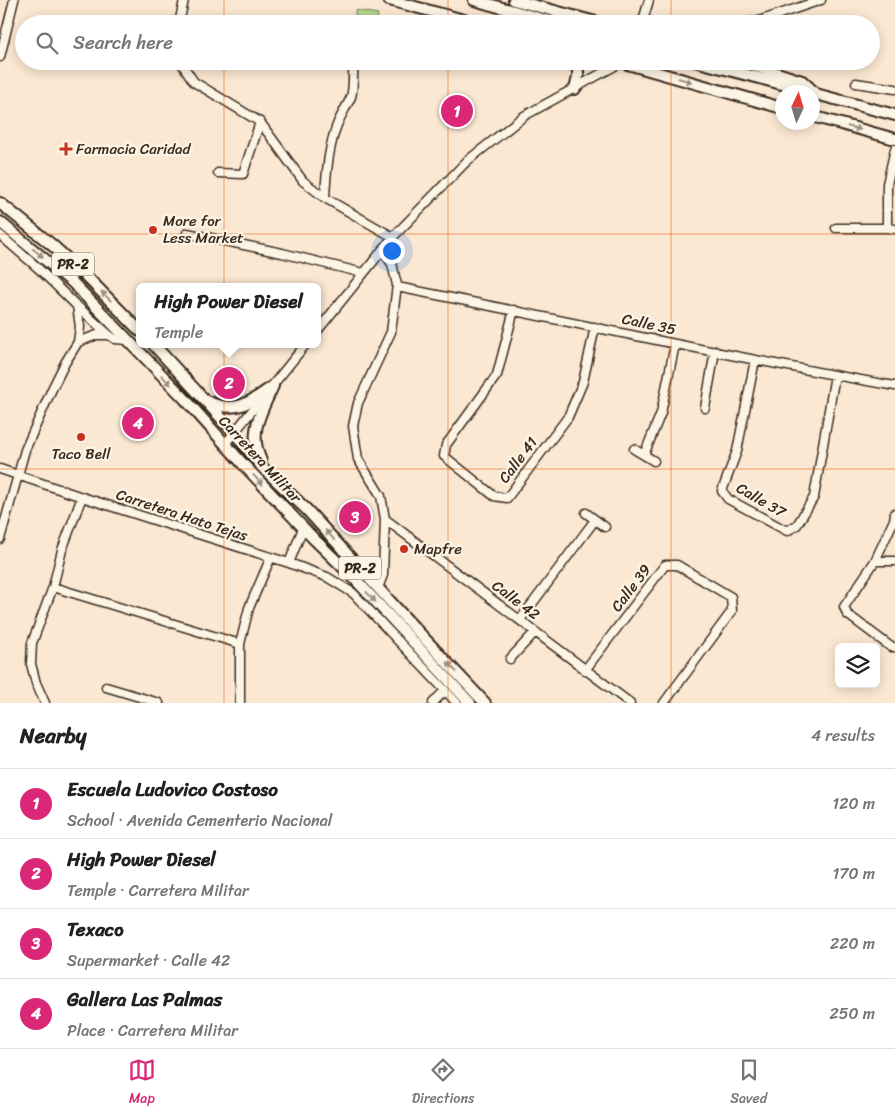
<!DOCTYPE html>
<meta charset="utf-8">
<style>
body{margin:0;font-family:Sriracha,sans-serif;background:#f2f2f2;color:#202124}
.controls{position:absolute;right:15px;bottom:15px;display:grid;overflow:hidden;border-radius:8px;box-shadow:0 2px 12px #0003}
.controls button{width:45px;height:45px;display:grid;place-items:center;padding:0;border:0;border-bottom:1px solid #e0e0e0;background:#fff;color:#202124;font:25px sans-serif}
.compass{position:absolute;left:775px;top:85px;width:45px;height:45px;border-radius:50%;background:#fff;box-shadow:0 2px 12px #0003;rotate:4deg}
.you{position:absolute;left:391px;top:250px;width:18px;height:18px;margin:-12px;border:4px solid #fff;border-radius:50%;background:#1a73e8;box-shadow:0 0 0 8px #1a73e833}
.badge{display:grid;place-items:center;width:32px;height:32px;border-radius:50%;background:#db2777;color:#fff;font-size:16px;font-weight:700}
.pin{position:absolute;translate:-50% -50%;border:2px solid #fff;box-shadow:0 1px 5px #0006}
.popup{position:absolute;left:136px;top:283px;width:185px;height:65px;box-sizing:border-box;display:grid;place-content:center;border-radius:8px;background:#fff;filter:drop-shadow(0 1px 4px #0005);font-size:16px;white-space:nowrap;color:#757577}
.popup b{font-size:19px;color:#202124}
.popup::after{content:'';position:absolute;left:50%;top:100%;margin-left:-10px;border:10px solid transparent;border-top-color:#fff}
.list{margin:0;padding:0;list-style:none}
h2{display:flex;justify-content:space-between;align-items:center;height:65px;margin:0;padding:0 20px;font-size:21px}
h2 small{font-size:16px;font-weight:400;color:#757577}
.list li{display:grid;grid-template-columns:32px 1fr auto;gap:15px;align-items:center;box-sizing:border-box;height:70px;padding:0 20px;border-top:1px solid #e0e0e0}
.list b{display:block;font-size:19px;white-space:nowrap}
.list p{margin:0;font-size:16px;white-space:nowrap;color:#757577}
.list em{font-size:16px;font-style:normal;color:#757577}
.icon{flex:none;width:28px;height:28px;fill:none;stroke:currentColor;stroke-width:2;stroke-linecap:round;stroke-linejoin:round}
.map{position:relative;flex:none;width:895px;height:703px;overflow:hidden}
.search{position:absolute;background:#fff;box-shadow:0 2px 12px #0003;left:15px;right:15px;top:15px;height:55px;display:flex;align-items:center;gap:12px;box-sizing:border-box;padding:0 18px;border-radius:28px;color:#757577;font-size:19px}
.sheet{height:345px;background:#fff}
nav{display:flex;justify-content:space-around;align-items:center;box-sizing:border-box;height:70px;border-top:1px solid #e0e0e0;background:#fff;font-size:14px;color:#757577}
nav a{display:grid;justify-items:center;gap:2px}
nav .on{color:#db2777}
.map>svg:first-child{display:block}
.green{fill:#b6d68f;stroke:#788056}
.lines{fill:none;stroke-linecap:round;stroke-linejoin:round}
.minor-casing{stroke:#3b2a1e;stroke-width:11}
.major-casing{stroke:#3b2a1e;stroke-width:14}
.minor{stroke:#fcf5e5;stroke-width:8}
.major{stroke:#fcf5e5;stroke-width:10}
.oneway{fill:#9c9082}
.grid{fill:none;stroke:#df570d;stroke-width:1;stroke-opacity:0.55}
.poi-dot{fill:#c8321e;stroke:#fcf5e5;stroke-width:2}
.labels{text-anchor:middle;stroke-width:4.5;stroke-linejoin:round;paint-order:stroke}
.shield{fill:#fcf5e5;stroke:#75675a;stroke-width:1}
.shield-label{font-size:14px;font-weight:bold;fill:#3b2a1e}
.poi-label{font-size:15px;fill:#3b2a1e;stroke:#fcf5e5;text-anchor:start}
.street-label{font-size:15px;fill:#3b2a1e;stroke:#fcf5e5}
</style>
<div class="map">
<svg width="895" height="703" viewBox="0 0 895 703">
<rect width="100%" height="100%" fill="#fbe8d2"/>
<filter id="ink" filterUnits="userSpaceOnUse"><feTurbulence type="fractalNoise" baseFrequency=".02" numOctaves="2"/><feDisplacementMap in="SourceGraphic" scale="10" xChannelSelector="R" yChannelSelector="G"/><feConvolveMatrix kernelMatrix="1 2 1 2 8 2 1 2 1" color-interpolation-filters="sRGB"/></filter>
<g filter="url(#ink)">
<!-- green -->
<path class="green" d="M355 10 378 14 377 24H356Z"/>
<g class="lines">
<defs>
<path id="minor" d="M179 24 184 0
M642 24 649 0
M750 24 821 0
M0 57 14 0
M180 61 194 82 260 122 303 181 325 198 393 237
M856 83 895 89
M218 173 243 174 260 122
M325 198C326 174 328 148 337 125 341 115 347 106 351 97 354 86 353 72 353 61
M836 228H887L895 229
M887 228V184L895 149
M187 233 282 253 363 273
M0 235 38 268 77 306 109 335 115 339 128 340
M397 287C563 320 728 357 895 386
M514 310 497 375 446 445 444 456 494 496 507 498 568 417 583 382 595 327
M318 330 393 237 467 161 524 116 622 62
M78 342 97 335H109
M755 360 737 451 722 491 728 499 787 531 797 525 814 497 835 375
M705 408 715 351
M225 444 306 344
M634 449 654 461
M644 455 661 413 675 344
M0 469 82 497 289 563 327 577 353 593 457 703
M586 513 605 527
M895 513 894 520 875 561 844 607 847 614 891 647H895
M385 519 630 703
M0 539 25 450 52 389 65 363 78 342 80 327 77 306
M875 561H895
M289 563 303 528
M53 587 240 644
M378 588 383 575 385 519 381 496 358 459 353 426 358 403 391 332 397 285 392 264 382 250
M520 620 595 520
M510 659 535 632
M585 670 665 565H677L731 597 732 611 664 703
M106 687 159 703
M45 703 36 683 31 664 32 643 53 587 62 550 82 497
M240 703V644L249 608 271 557
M433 703 445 690"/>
<path id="major" d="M389 0 479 24
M474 0 560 24
M514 0 603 24
M752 24V23
M573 61C581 70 578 78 575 89
M617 61 782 108
M695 61 812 92
M747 61 752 65 802 81 815 93
M812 93 895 115
M812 116 895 139
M0 203 52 245 85 275 140 331
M0 222 73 283 185 399 242 463 314 539 354 578 470 703
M153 344 235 433 264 469 307 510 408 621 485 703
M209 402C237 414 251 402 273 386
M261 461C248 431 261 413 273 386"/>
</defs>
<!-- minor casing -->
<use href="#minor" class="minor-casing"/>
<!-- major casing -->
<use href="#major" class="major-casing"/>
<!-- minor -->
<use href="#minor" class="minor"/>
<!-- major -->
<use href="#major" class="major"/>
</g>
<!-- one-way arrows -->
<defs><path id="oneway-solid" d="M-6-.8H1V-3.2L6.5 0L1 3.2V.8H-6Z" transform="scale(1.25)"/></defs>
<g class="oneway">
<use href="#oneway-solid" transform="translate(685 80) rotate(16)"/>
<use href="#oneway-solid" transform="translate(854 128) rotate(15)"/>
<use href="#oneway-solid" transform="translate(38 253) rotate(39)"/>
<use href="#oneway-solid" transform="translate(106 296) rotate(-135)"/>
<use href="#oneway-solid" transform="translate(166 380) rotate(46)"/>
<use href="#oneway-solid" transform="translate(258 480) rotate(47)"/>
<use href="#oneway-solid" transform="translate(330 535) rotate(-132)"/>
<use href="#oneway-solid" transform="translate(371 597) rotate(47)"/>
<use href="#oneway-solid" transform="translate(452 667) rotate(-133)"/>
</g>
</g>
<!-- grid -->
<path class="grid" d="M224 0V24M448 0V24M671 0V24M224 61V703M448 61V703M671 61V703M0 234H895M0 469H895"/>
<!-- markers -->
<g class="poi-dot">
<path d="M63.5 141.5h5v5h5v5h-5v5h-5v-5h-5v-5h5z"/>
<circle cx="153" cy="230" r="5"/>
<circle cx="81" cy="437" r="5"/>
<circle cx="404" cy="549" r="5"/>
</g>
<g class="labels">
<!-- shield labels -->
<g class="shield">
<rect x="52" y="252.5" width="42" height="23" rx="4"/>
<rect x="339" y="556.5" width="42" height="23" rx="4"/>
</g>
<g class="shield-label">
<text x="73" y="269">PR-2</text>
<text x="360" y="573">PR-2</text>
</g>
<!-- poi labels -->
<g class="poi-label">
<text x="76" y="154">Farmacia Caridad</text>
<text x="163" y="226">More for<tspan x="163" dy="17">Less Market</tspan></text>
<text x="81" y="459" text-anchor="middle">Taco Bell</text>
<text x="414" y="554">Mapfre</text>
</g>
<!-- street labels -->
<g class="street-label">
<text transform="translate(649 324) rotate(12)" y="5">Calle 35</text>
<text transform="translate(260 459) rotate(47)" y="5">Carretera Militar</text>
<text transform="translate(518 460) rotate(-53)" y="5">Calle 41</text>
<text transform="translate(761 500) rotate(30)" y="5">Calle 37</text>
<text transform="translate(182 515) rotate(18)" y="5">Carretera Hato Tejas</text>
<text transform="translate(631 588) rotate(-53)" y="5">Calle 39</text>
<text transform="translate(516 600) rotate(37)" y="5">Calle 42</text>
</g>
</g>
</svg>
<div class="controls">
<button><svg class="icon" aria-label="layers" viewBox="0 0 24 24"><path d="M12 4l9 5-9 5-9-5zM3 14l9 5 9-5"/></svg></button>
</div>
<svg class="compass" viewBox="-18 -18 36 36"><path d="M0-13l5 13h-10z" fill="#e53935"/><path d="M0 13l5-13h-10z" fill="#757577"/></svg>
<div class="you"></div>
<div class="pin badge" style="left:457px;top:111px">1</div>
<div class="pin badge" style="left:229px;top:383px">2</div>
<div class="popup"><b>High Power Diesel</b>Temple</div>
<div class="pin badge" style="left:355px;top:517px">3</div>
<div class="pin badge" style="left:138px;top:423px">4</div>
<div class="search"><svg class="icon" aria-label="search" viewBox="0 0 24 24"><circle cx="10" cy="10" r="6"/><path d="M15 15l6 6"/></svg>Search here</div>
</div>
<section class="sheet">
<h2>Nearby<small>4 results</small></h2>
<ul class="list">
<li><span class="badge">1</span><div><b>Escuela Ludovico Costoso</b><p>School · Avenida Cementerio Nacional</p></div><em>120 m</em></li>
<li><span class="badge">2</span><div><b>High Power Diesel</b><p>Temple · Carretera Militar</p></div><em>170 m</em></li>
<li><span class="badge">3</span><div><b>Texaco</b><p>Supermarket · Calle 42</p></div><em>220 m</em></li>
<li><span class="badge">4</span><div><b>Gallera Las Palmas</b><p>Place · Carretera Militar</p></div><em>250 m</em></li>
</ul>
</section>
<nav>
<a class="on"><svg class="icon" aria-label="map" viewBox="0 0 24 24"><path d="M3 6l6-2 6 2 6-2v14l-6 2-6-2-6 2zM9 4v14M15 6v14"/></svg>Map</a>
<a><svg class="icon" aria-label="directions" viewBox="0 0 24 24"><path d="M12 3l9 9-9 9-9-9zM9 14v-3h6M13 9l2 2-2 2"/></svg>Directions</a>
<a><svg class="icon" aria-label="saved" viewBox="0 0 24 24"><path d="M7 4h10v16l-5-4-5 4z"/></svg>Saved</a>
</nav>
